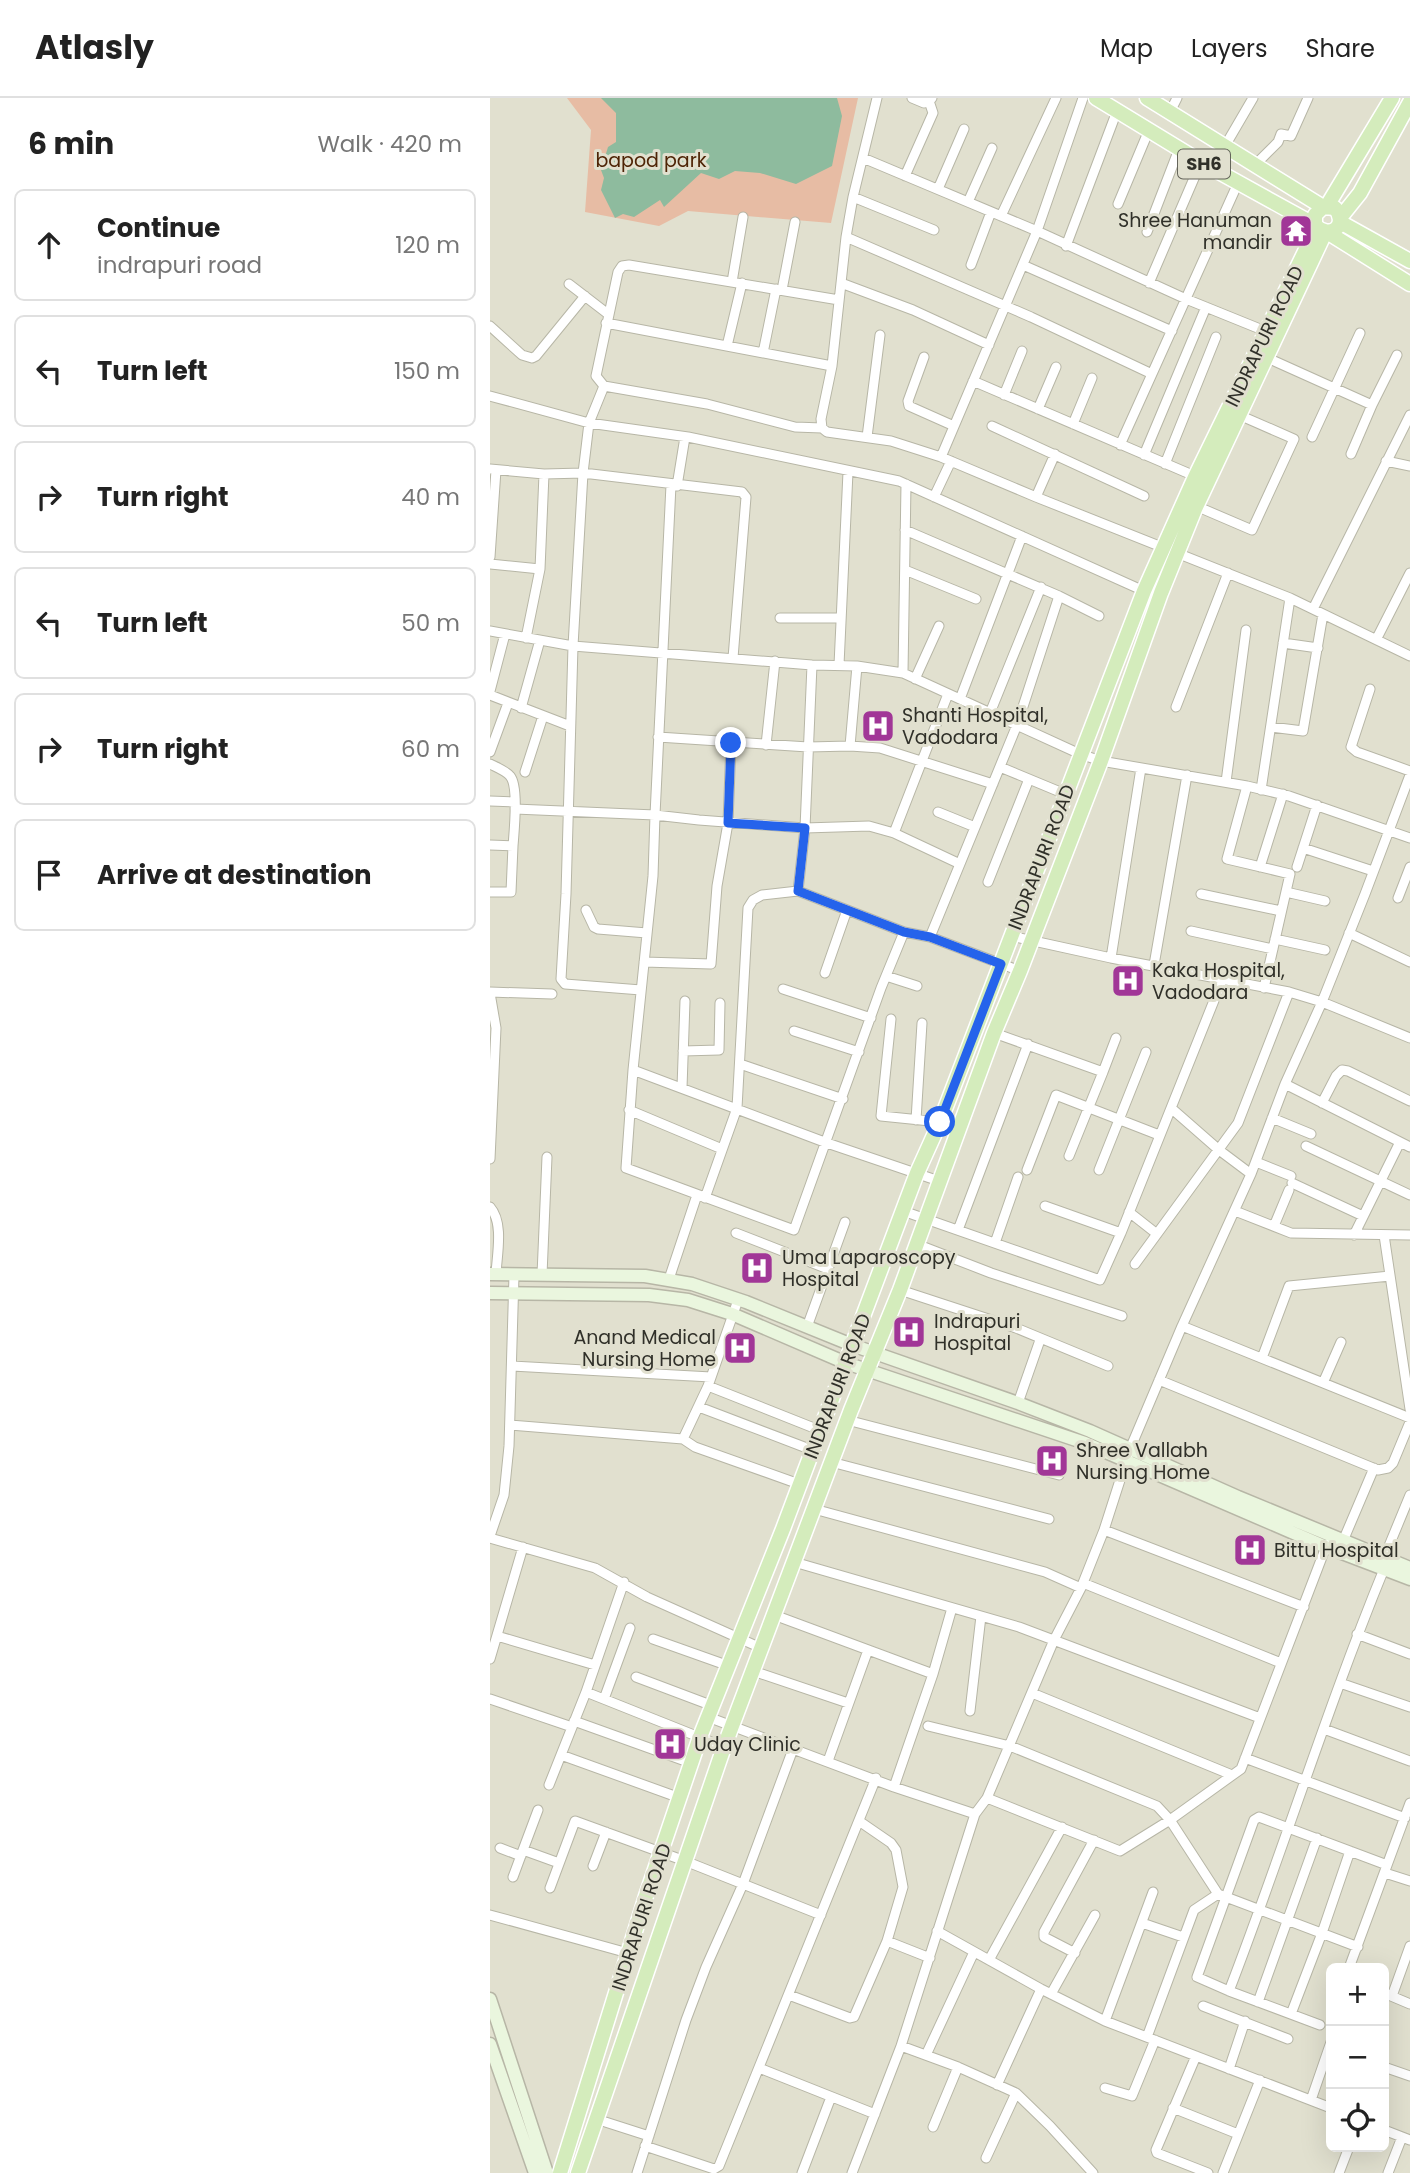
<!DOCTYPE html>
<meta charset="utf-8">
<style>
body{margin:0;font-family:Poppins,sans-serif;background:#f6f6f6;color:#222}
.controls{position:absolute;right:21px;bottom:21px;display:grid;overflow:hidden;border-radius:10px;box-shadow:0 7px 28px #0002}
.controls button{width:63px;height:63px;display:grid;place-items:center;padding:0;border:0;border-bottom:2px solid #e0e0e0;background:#fff;color:#222;font:35px sans-serif}
.stop{position:absolute;width:21px;height:21px;margin:-16px;border:5px solid #2563eb;border-radius:50%;background:#fff}
.stop.end{background:#2563eb;border-color:#fff;box-shadow:0 2px 7px #0008}
.list{margin:0;padding:0;list-style:none}
h2{display:flex;justify-content:space-between;align-items:center;height:91px;margin:0;padding:0 28px;font-size:30px}
h2 small{font-size:23px;font-weight:400;color:#767676}
.list li{display:grid;grid-template-columns:46px 1fr auto;gap:21px;align-items:center;box-sizing:border-box;height:112px;margin:0 14px 14px;padding:0 14px;border:2px solid #e0e0e0;border-radius:10px}
.list b{display:block;font-size:26px;white-space:nowrap}
.list p{margin:0;font-size:23px;white-space:nowrap;color:#767676}
.list em{font-size:23px;font-style:normal;color:#767676}
.icon{flex:none;width:38px;height:38px;fill:none;stroke:currentColor;stroke-width:2;stroke-linecap:round;stroke-linejoin:round}
.map{position:relative;flex:none;width:920px;height:2075px;overflow:hidden}
header{display:flex;align-items:center;gap:42px;box-sizing:border-box;height:98px;padding:0 35px;background:#fff;border-bottom:2px solid #e0e0e0}
header strong{font-size:33px}
nav{display:flex;gap:38px;margin-inline-start:auto;font-size:24px}
main{display:flex}
aside{flex:1;background:#fff}
.map>svg:first-child{display:block}
.green{fill:#e7bca4}
.water{fill:#8ebb9e}
.lines{fill:none;stroke-linecap:round;stroke-linejoin:round}
.street-casing{stroke:#b7b6a6;stroke-width:11}
.secondary-casing{stroke:#b7b6a6;stroke-width:15}
.primary-casing{stroke:#fff;stroke-width:17}
.street{stroke:#fff;stroke-width:9}
.secondary{stroke:#eaf6de;stroke-width:12}
.primary{stroke:#d4ecbc;stroke-width:14}
.route{stroke:#2563eb;stroke-width:9}
.labels{text-anchor:middle;stroke-width:6;stroke-linejoin:round;paint-order:stroke}
.shield{fill:#e1e0cf;stroke:#65655b;stroke-width:2}
.shield-label{font-size:18px;font-weight:bold;fill:#303029}
.park-label{font-size:19px;fill:#4e2406;stroke:#e1e0cf}
.poi-label{font-size:19px;fill:#303029;stroke:#e1e0cf;text-anchor:start}
.street-label{font-size:19px;fill:#303029;stroke:#e1e0cf}
</style>
<header>
<strong>Atlasly</strong>
<nav><a>Map</a><a>Layers</a><a>Share</a></nav>
</header>
<main>
<aside>
<h2>6 min<small>Walk · 420 m</small></h2>
<ul class="list">
<li><svg class="icon" aria-label="ahead" viewBox="0 0 24 24"><path d="M12 20V5M6 11l6-6 6 6"/></svg><div><b>Continue</b><p>indrapuri road</p></div><em>120 m</em></li>
<li><svg class="icon" aria-label="left" viewBox="0 0 24 24"><path d="M17 20v-9H6M10 6l-5 5 5 5"/></svg><div><b>Turn left</b></div><em>150 m</em></li>
<li><svg class="icon" aria-label="right" viewBox="0 0 24 24"><path d="M7 20v-9h11M14 6l5 5-5 5"/></svg><div><b>Turn right</b></div><em>40 m</em></li>
<li><svg class="icon" aria-label="left" viewBox="0 0 24 24"><path d="M17 20v-9H6M10 6l-5 5 5 5"/></svg><div><b>Turn left</b></div><em>50 m</em></li>
<li><svg class="icon" aria-label="right" viewBox="0 0 24 24"><path d="M7 20v-9h11M14 6l5 5-5 5"/></svg><div><b>Turn right</b></div><em>60 m</em></li>
<li><svg class="icon" aria-label="arrive" viewBox="0 0 24 24"><path d="M6 21V4h12l-3 4 3 4H6"/></svg><div><b>Arrive at destination</b></div></li>
</ul>
</aside>
<div class="map">
<svg width="920" height="2075" viewBox="0 0 920 2075">
<rect width="100%" height="100%" fill="#e1e0cf"/>
<!-- green -->
<path class="green" d="M77 0H368L341 125 198 113 169 128 95 114 101 32Z"/>
<!-- water -->
<path class="water" d="M111 0H347L352 18 342 68 306 86 270 75 245 73 229 81 211 75 174 109 170 102 144 119 133 116 125 120 111 92 114 80 111 72 118 49 126 44V15Z"/>
<g class="lines">
<defs>
<path id="street" d="M422 0 434 5 439 3 442 0
M680 14 687 0
M735 48 763 0
M373 60 547 133 696 201 780 235
M766 66 788 44 791 36 801 38 818 0
M415 78 443 15 439 3
M448 91 474 31
M363 99 444 132
M478 104 502 50
M628 106 659 32
M511 118 566 0
M657 134 689 51
M356 139 541 219 662 276
M576 148 627 13
M481 167 501 114
M533 167 682 233
M242 184 253 119
M351 185 423 212 499 247
M659 185 711 64
M79 186 118 216
M292 192 305 124
M349 202 139 167 132 168 128 174 106 278 114 288 217 306 305 329 332 330 337 334 401 343 451 359 546 399 800 500 920 558
M116 225 342 268
M0 228 32 257 42 260 46 258 95 198
M237 248 252 185
M273 255 286 191
M773 258 882 307 861 356
M434 259 418 303 419 308 464 328
M483 283 707 379
M114 288 99 325 93 375 83 548 76 796 71 881 75 886 151 892
M514 297 532 253
M0 298 99 325 198 339 409 383 654 493
M882 307 907 257
M548 311 566 269
M583 326 602 280
M502 328 654 398
M332 330 331 321 342 268 356 139 363 99 387 0
M377 339 390 237
M822 339 870 235
M630 347 748 85
M654 357 716 209
M451 359 547 133 593 0
M896 363 920 368
M675 366 726 239
M0 371 54 376 93 375 252 394 256 399 243 560
M187 388 195 339
M444 399 461 363
M546 399 565 356
M706 408 762 432 804 341 749 317
M415 432 569 498 527 627 440 839
M0 459 6 372
M0 466 50 471
M415 472 486 501
M569 498 609 518
M823 511 920 317
M290 520H350
M0 533 83 548 322 567 367 568 413 575 590 656 611 663 757 688 799 698 920 740
M36 540 50 471 54 376
M887 540 920 475
M793 545 828 550
M349 567 358 374
M413 575 416 386
M425 581 449 528
M880 591 861 649 867 654 920 673
M0 593 15 536
M0 597 80 628
M470 601 532 438
M686 609 738 475
M31 610 50 542
M500 615 551 489
M781 629 813 633 833 516
M168 639 318 649 360 648 390 650 503 686
M276 647 285 563
M360 648 367 568
M0 654 18 605
M0 666C6 669 16 673 20 678 29 688 24 734 23 748L0 747
M510 669 575 696
M35 674 53 618
M736 684 756 532
M757 688 737 761 800 776 774 890
M771 692 800 500
M0 703 24 704
M25 711 165 717 181 387
M448 714 485 729
M404 735 458 596
M813 750 883 773
M770 769 793 696
M807 769 827 707
M498 784 539 681
M308 793 315 730 322 567
M0 794H21L23 748
M796 794 835 803
M711 796 791 813
M908 800 920 769
M96 812 104 829 108 831 157 835
M701 833 783 851
M414 834 391 890 304 1132 136 1070 143 972 163 778 165 717 209 722 315 730 379 728 404 735 470 766
M859 835 920 864
M521 838 621 860 799 894 832 904 920 940
M785 841 835 852
M621 860 651 670
M154 864 221 866 227 788 238 725 241 645
M664 867 697 677
M335 875 357 812
M396 878 427 888
M293 891 381 920
M0 894 62 896
M0 895 6 930 0 1061
M401 921 391 1018 450 1024
M304 933 369 954
M504 935 613 974 626 940
M193 953 229 952 230 905
M250 966 353 1001
M143 972 337 1045 449 1083
M795 986 920 1049
M192 990 195 903
M832 1005 846 978 852 972 858 973 920 1003
M681 1010 729 1052 761 1076
M139 1012 232 1051
M782 1020 821 1036
M426 1022 432 925
M816 1048 920 1097
M579 1058 613 974
M766 1064 801 1078
M537 1072 566 997 669 1037
M609 1072 656 954
M802 1085 873 1118
M215 1100 247 1010 258 810 263 802 272 797 308 793 414 834 440 839 530 873
M555 1108 631 1135
M0 1109C14 1125 7 1156 6 1176
M413 1113 610 1182 631 1135 733 880
M745 1113 801 1135 920 1137
M639 1114 667 1136
M784 1128 799 1092
M468 1132 538 946
M246 1135 338 1171
M864 1137 910 1044
M894 1137 920 1311
M505 1145 528 1079
M426 1146 501 1175 632 1218
M645 1166 748 1025 799 894
M52 1177 57 1059
M179 1181 207 1097
M410 1192 526 1230 618 1268
M692 1228 920 1320
M317 1229 355 1124
M772 1260 799 1188 900 1178
M22 1268 221 1279
M669 1282 888 1372 898 1370 903 1365 920 1324
M833 1285 851 1244
M218 1288 329 1332
M528 1305 550 1242
M209 1309 322 1352
M357 1322 569 1377
M20 1327 193 1341 218 1288 248 1202
M193 1341 205 1349 309 1386
M341 1364 559 1421
M324 1411 555 1474 591 1490
M614 1432 814 1509
M0 1438 14 1397 19 1348 24 1177
M0 1440 105 1470 157 1499 271 1550
M853 1443 884 1370
M894 1460 920 1397
M304 1464 529 1529 770 1620
M593 1485 791 1565
M284 1517 443 1576
M867 1536 920 1556
M7 1538 105 1567
M163 1541 239 1568
M0 1561 33 1449
M263 1573 358 1605
M146 1579 223 1608
M850 1585 920 1609
M96 1594 234 1649
M542 1595 742 1677
M0 1601 82 1629
M114 1601 140 1530
M480 1613 491 1518
M218 1619 404 1689 485 1716
M84 1623 201 1665
M438 1628 520 1648 667 1708 680 1722 728 1796 868 1849
M834 1631 920 1663
M71 1657 190 1700
M755 1660 915 1720
M338 1663 378 1552
M59 1687 96 1594 134 1484
M404 1689 443 1576 462 1510
M497 1700 630 1753 680 1722 751 1671 837 1446
M10 1750 31 1758
M33 1752 48 1712
M103 1768 116 1734
M895 1775 920 1783
M23 1779 33 1752 69 1765
M60 1790 85 1723 195 1763 331 1817
M0 1817 138 1855
M652 1825 693 1839
M447 1833 551 1891 615 1923 841 2010
M397 1843 440 1860
M585 1855 554 1839V1834L604 1742
M499 1862 572 1729
M859 1870 920 1705
M739 1893C793 1753 837 1610 894 1471
M894 1895 920 1906
M561 1896 605 1817
M299 1897 360 1920 364 1919 397 1843 413 1789 406 1752 401 1745 369 1723
M902 1898 920 1848
M768 1904 827 1740
M713 1908 798 1941
M801 1916 832 1835 860 1753
M615 1923 663 1794
M830 1927 739 1893 707 1879 764 1722 769 1719 897 1767
M657 1939 704 1812 728 1796
M411 1948 468 1969 526 1995 560 2028 603 2075
M436 1957 484 1854
M706 1958 666 2052 667 2055 718 2075
M894 1969 920 1978
M269 1970 385 2016
M739 1971 755 1923
M507 1987 551 1891
M615 1990 642 1998 665 1942
M821 2002 841 1944
M683 2010 748 2036
M106 2021 159 2038
M443 2029 468 1969
M894 2032 920 2042
M155 2048 224 2071 229 2068 386 1680
M496 2060 526 1995
M147 2075 196 1922 216 1869 253 1786 303 1651
M312 2075 341 1999
M362 2075 411 1948 485 1716 497 1700 564 1542 591 1490 614 1432 640 1351 692 1228 761 1076 795 986 832 904 875 796 920 677
M733 2075 770 1982
M849 2075 859 2049
M898 2075 912 2039"/>
<path id="secondary" d="M0 1176 155 1178 202 1186 256 1204 362 1247 528 1305 600 1333 748 1399 920 1470
M0 1195 159 1197 198 1202 242 1216 356 1265 595 1345 836 1449 920 1481
M0 1901 57 2075
M0 1946 45 2075"/>
<path id="primary" d="M606 0 711 64 825 127
M657 0 833 109 845 110C859 127 840 143 825 127V117L833 109
M837 108 902 0
M850 120 870 95 920 4
M850 124 920 163
M837 134 920 186
M70 2075 156 1798 210 1639 293 1431 427 1075 450 1024 654 493 705 379 827 129
M88 2075 234 1649 361 1312 410 1192 504 935 530 873 611 663 671 495 705 411 833 139"/>
</defs>
<!-- street casing -->
<use href="#street" class="street-casing"/>
<!-- secondary casing -->
<use href="#secondary" class="secondary-casing"/>
<!-- primary casing -->
<use href="#primary" class="primary-casing"/>
<!-- street -->
<use href="#street" class="street"/>
<!-- secondary -->
<use href="#secondary" class="secondary"/>
<!-- primary -->
<use href="#primary" class="primary"/>
</g>
<g class="lines">
<!-- route -->
<path class="route" d="M241 645 238 725 315 730 308 793 414 834 440 839 511 866 450 1024"/>
</g>
<!-- icons -->
<defs>
<symbol id="temple-square" viewBox="-11 -11 22 22"><rect x="-9" y="-9" width="18" height="18" rx="4" fill="#a13697" stroke="#e1e0cf"/><path d="M0-6L5-2H3V0L6.5 2.5H4V6H1.5V3h-3V6H-4V2.5H-6.5L-3 0V-2H-5Z" fill="#fff"/></symbol>
<symbol id="hospital-square" viewBox="-11 -11 22 22"><rect x="-9" y="-9" width="18" height="18" rx="4" fill="#a13697" stroke="#e1e0cf"/><path d="M-5-5h3v3.5h4V-5h3V5h-3V1.5h-4V5h-3Z" fill="#fff"/></symbol>
</defs>
<g fill-rule="evenodd">
<use href="#temple-square" x="787" y="114" width="38" height="38"/>
<use href="#hospital-square" x="369" y="609" width="38" height="38"/>
<use href="#hospital-square" x="619" y="864" width="38" height="38"/>
<use href="#hospital-square" x="248" y="1151" width="38" height="38"/>
<use href="#hospital-square" x="400" y="1215" width="38" height="38"/>
<use href="#hospital-square" x="231" y="1231" width="38" height="38"/>
<use href="#hospital-square" x="543" y="1344" width="38" height="38"/>
<use href="#hospital-square" x="741" y="1433" width="38" height="38"/>
<use href="#hospital-square" x="161" y="1627" width="38" height="38"/>
</g>
<g class="labels">
<!-- shield labels -->
<rect class="shield" x="688" y="51.5" width="52" height="29" rx="5"/>
<g class="shield-label">
<text x="714" y="72">SH6</text>
</g>
<!-- park labels -->
<g class="park-label">
<text x="161" y="69">bapod park</text>
</g>
<!-- poi labels -->
<g class="poi-label">
<text x="782" y="129" text-anchor="end">Shree Hanuman<tspan x="782" dy="22">mandir</tspan></text>
<text x="412" y="624">Shanti Hospital,<tspan x="412" dy="22">Vadodara</tspan></text>
<text x="662" y="879">Kaka Hospital,<tspan x="662" dy="22">Vadodara</tspan></text>
<text x="292" y="1166">Uma Laparoscopy<tspan x="292" dy="22">Hospital</tspan></text>
<text x="444" y="1230">Indrapuri<tspan x="444" dy="22">Hospital</tspan></text>
<text x="226" y="1246" text-anchor="end">Anand Medical<tspan x="226" dy="22">Nursing Home</tspan></text>
<text x="586" y="1359">Shree Vallabh<tspan x="586" dy="22">Nursing Home</tspan></text>
<text x="784" y="1459">Bittu Hospital</text>
<text x="204" y="1653">Uday Clinic</text>
</g>
<!-- street labels -->
<g class="street-label">
<text transform="translate(774 238) rotate(-64)" y="7">INDRAPURI ROAD</text>
<text transform="translate(551 759) rotate(-69)" y="7">INDRAPURI ROAD</text>
<text transform="translate(347 1288) rotate(-69)" y="7">INDRAPURI ROAD</text>
<text transform="translate(151 1819) rotate(-72)" y="7">INDRAPURI ROAD</text>
</g>
</g>
</svg>
<div class="controls">
<button>+</button>
<button>−</button>
<button><svg class="icon" aria-label="locate" viewBox="0 0 24 24"><circle cx="12" cy="12" r="6"/><path d="M12 2v4M12 18v4M2 12h4M18 12h4"/></svg></button>
</div>
<div class="stop" style="left:450px;top:1024px"></div>
<div class="stop end" style="left:241px;top:645px"></div>
</div>
</main>
